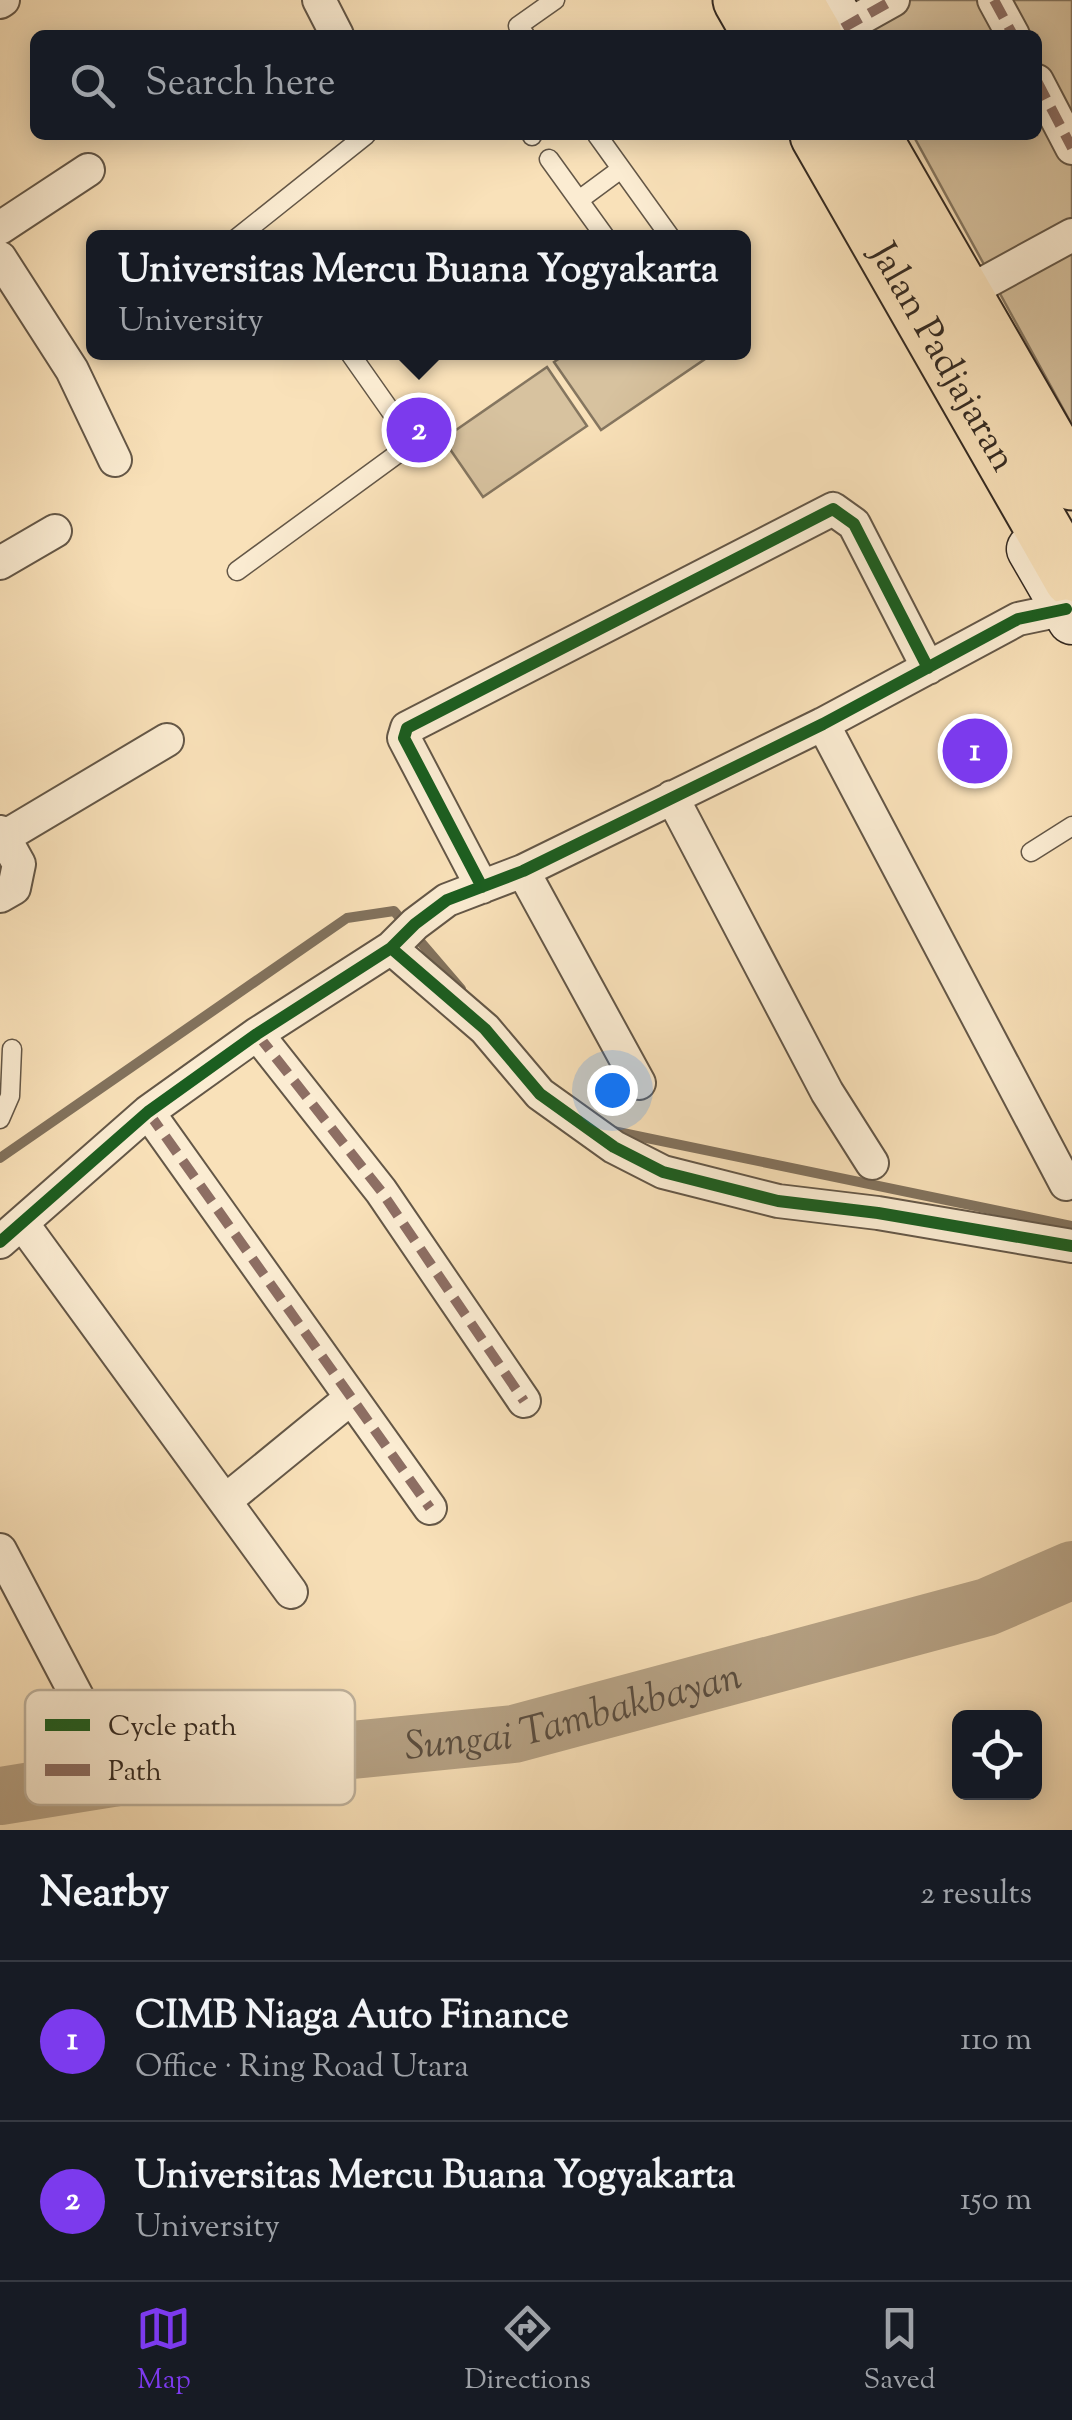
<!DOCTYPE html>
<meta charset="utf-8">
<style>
body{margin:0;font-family:"Sorts Mill Goudy",serif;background:#20242c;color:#f1f3f6}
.controls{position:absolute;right:30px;bottom:30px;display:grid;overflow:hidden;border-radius:15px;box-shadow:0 5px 25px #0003}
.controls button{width:90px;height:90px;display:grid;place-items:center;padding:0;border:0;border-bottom:2px solid #363941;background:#171b24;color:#f1f3f6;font:50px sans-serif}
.you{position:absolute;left:612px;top:1090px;width:35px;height:35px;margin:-25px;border:8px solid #fff;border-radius:50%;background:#1a73e8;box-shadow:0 0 0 15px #1a73e833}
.badge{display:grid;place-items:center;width:65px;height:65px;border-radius:50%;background:#7c3aed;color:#fff;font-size:32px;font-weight:700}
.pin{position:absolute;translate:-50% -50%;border:5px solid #fff;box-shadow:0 2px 10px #0006}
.popup{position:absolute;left:86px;top:230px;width:665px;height:130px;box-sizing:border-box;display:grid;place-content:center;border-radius:15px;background:#171b24;filter:drop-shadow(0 2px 8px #0005);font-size:32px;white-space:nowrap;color:#9ea1a6}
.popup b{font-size:38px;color:#f1f3f6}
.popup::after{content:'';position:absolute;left:50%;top:100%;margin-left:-20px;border:20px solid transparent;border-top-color:#171b24}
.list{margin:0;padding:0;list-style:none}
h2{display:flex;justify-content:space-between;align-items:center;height:130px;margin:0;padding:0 40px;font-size:42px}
h2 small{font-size:32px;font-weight:400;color:#9ea1a6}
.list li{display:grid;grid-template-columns:65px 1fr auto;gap:30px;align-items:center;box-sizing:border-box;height:160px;padding:0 40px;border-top:2px solid #363941}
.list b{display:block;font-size:38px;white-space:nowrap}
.list p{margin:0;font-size:32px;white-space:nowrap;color:#9ea1a6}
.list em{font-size:32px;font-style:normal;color:#9ea1a6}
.icon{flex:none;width:55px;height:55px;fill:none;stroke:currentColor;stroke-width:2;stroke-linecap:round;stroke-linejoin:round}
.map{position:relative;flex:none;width:1072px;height:1830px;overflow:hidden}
.search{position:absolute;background:#171b24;box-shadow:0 5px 25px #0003;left:30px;right:30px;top:30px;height:110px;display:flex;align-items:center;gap:25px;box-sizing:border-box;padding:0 35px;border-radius:15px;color:#9ea1a6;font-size:38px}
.sheet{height:450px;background:#171b24}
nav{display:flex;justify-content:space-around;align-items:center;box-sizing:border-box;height:140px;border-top:2px solid #363941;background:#171b24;font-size:28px;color:#9ea1a6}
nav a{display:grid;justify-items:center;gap:5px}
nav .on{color:#7c3aed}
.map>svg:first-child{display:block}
.green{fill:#d7c29f;stroke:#857660;stroke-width:2.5}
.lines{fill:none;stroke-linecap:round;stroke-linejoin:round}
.stream{stroke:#82725d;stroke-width:10}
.river{stroke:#b6a285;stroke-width:58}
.lane-casing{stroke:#645747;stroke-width:21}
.street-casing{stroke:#645747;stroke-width:36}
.secondary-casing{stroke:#332921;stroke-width:51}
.highway-casing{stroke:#332921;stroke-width:59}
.lane{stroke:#fbecd2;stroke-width:18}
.street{stroke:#fbecd2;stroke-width:32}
.secondary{stroke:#fbecd2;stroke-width:48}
.highway{stroke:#f9e1b9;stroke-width:55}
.quiet{stroke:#8d6e63;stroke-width:10;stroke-dasharray:20 10;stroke-linecap:butt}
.cycleway-casing{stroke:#fbecd2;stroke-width:19}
.cycleway{stroke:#1b5e20;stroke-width:12}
.labels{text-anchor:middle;stroke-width:9;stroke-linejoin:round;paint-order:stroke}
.street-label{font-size:38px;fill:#332921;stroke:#fbecd2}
.water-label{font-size:40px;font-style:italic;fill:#5a4d3f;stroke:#fbecd2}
.key{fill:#fbecd2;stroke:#bfb29d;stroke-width:2.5}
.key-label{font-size:28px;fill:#332921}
</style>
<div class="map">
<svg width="1072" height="1830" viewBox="0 0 1072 1830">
<rect width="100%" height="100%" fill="#f9e1b9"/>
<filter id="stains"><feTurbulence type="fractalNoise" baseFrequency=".002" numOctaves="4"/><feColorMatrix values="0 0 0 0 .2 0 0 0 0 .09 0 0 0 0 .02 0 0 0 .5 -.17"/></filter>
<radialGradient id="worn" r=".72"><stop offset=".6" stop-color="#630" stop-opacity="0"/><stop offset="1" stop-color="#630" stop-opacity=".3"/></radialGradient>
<!-- green -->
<path class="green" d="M839 0H1072V425L913 135H1037V35H858Z
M569 352H701L705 359 601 430 554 362Z
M547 367 587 426 483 497 443 439Z"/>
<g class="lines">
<!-- stream -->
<path class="stream" d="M613 1131 1072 1226
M0 1158 347 918 394 911 461 989"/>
<!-- river -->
<path class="river" id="s1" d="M0 1796 180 1767 514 1734 987 1607 1072 1570"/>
<defs>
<path id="lane" d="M525 35 518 26 555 0
M532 135V136
M597 135 671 238
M549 159 606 238
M579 200 621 169
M237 238 366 135
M237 571 404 449 406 433 349 352
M1031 852 1072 826
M0 1119 10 1096 12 1049"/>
<path id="street" d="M319 0 337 35
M994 0 1013 35
M0 2 3 0
M843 28 893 0
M1037 81 1072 148
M0 228 88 170
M0 258 72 370 115 460
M986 282 1072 235
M0 563 55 531
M823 724 1066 1184
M672 797 827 1092 872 1163
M0 832 4 837 167 740
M523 871 639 1083
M482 887 404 738 407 728 833 509 854 524 928 668
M0 896 14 888 19 864 4 837
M391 948 485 1029 540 1094 614 1147 663 1172 778 1201 878 1213 1072 1246
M257 1034 381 1191 524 1401
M148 1112 430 1508
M22 1223 291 1592
M0 1242 148 1112 257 1034 391 948 415 924 447 900 523 871 823 724 1018 619 1066 609
M225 1501 351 1398
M0 1550 101 1742"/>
<path id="secondary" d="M827 0 847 35
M1031 549 1072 620"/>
<g id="highway">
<path d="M741 0 761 35"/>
<path d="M794 0 814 35"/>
<path id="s2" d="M818 135 1072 579"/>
<path d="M872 135 1072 482"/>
</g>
</defs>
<!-- lane casing -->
<use href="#lane" class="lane-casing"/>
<!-- street casing -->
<use href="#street" class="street-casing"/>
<!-- secondary casing -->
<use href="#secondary" class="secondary-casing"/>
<!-- highway casing -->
<use href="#highway" class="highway-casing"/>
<!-- lane -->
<use href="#lane" class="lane"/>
<!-- street -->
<use href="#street" class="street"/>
<!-- secondary -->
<use href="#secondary" class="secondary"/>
<!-- highway -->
<use href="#highway" class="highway"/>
<!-- quiet -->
<path class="quiet" d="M994 0 1013 35
M843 28 893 0
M1037 81 1072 148
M257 1034 381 1191 524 1401
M148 1112 430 1508"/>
<defs>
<path id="cycleway" d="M482 887 404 738 407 728 833 509 854 524 928 668
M391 948 485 1029 540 1094 614 1147 663 1172 778 1201 878 1213 1072 1246
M0 1242 148 1112 257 1034 391 948 415 924 447 900 523 871 823 724 1018 619 1066 609"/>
</defs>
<!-- cycleway casing -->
<use href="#cycleway" class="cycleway-casing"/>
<!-- cycleway -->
<use href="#cycleway" class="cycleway"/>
</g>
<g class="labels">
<!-- street labels -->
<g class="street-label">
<text dy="13" stroke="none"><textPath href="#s2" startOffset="255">Jalan Padjajaran</textPath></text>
</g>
<!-- water labels -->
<g class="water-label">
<text dy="14" stroke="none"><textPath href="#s1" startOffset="580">Sungai Tambakbayan</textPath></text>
</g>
</g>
<!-- legend -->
<rect x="25" y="1690" width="330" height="115" rx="15" class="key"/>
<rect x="45" y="1719" width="45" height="12" fill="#1b5e20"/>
<rect x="45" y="1764" width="45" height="12" fill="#8d6e63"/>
<g class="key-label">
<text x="108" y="1735">Cycle path</text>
<text x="108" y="1780">Path</text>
</g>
<rect width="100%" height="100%" filter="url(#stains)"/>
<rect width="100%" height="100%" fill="url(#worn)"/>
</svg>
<div class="controls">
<button><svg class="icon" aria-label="locate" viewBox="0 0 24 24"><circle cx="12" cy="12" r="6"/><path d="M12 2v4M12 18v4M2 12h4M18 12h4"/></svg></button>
</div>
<div class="you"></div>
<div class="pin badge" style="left:975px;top:751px">1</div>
<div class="pin badge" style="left:419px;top:430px">2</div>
<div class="popup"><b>Universitas Mercu Buana Yogyakarta</b>University</div>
<div class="search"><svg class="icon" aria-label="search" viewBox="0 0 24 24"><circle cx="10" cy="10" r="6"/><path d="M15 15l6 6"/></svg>Search here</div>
</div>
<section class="sheet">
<h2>Nearby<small>2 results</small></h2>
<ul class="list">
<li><span class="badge">1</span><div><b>CIMB Niaga Auto Finance</b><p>Office · Ring Road Utara</p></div><em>110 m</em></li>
<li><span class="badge">2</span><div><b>Universitas Mercu Buana Yogyakarta</b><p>University</p></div><em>150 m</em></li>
</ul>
</section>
<nav>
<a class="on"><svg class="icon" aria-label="map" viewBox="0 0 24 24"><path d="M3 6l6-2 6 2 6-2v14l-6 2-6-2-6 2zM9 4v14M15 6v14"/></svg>Map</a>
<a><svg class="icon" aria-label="directions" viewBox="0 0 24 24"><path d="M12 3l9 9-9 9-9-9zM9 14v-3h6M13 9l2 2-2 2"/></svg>Directions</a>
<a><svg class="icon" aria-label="saved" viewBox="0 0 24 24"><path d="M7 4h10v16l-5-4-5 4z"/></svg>Saved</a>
</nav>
